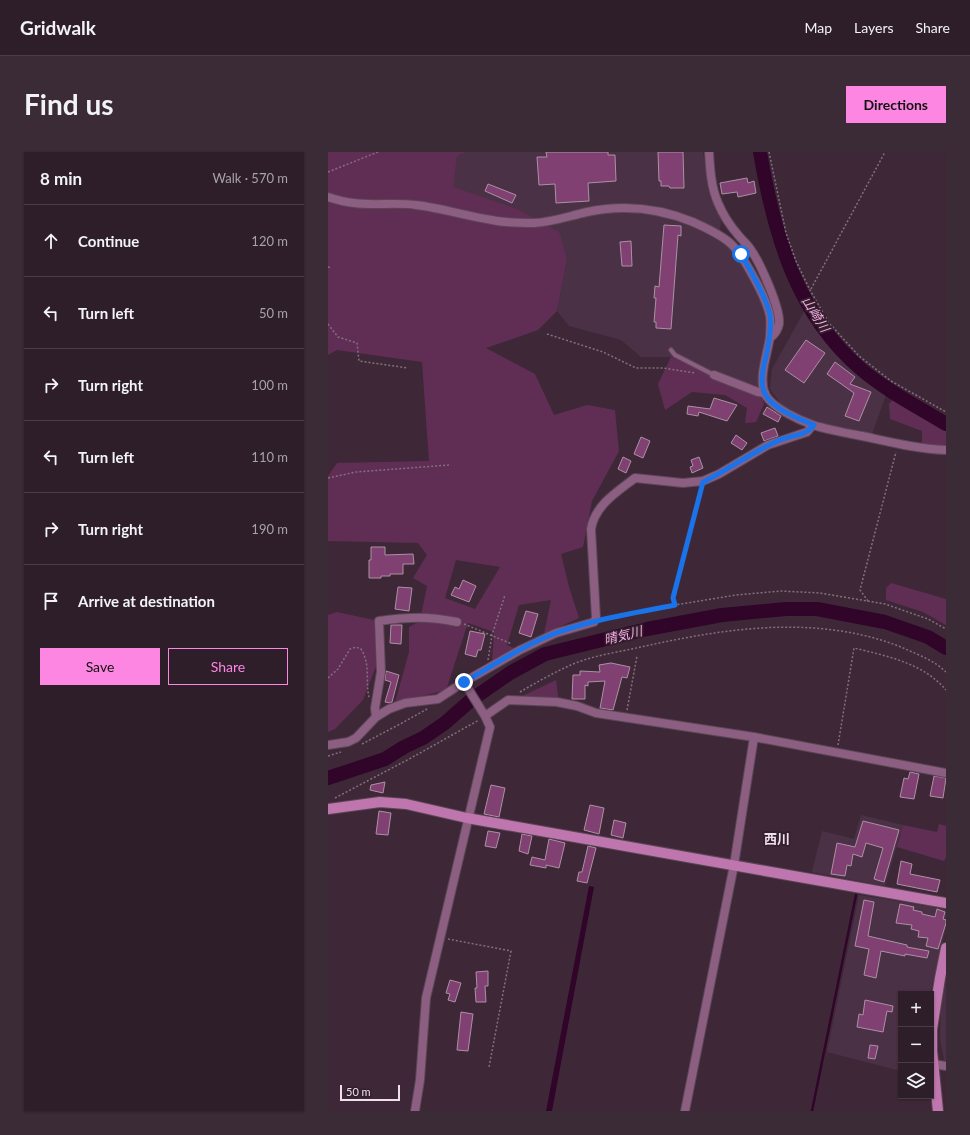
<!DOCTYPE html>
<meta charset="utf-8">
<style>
body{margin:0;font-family:Lato,"Noto Sans JP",sans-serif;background:#3a2b36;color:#f1f3f6}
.controls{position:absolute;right:12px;bottom:12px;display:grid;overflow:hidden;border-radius:0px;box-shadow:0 1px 3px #0004}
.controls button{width:36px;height:36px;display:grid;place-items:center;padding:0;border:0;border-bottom:1px solid #493c47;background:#2e1e2a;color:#f1f3f6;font:20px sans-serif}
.scale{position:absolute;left:12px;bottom:10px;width:60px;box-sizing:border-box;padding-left:4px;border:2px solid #efe1eb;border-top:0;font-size:11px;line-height:14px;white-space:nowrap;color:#efe1eb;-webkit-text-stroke:3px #331f2e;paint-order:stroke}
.stop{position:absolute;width:12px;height:12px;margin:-9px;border:3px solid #1a73e8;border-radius:50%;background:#fff}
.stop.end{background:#1a73e8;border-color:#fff;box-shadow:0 1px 4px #0008}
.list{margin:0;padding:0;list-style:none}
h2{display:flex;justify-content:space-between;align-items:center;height:52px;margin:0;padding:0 16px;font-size:17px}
h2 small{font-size:13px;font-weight:400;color:#a7a2a8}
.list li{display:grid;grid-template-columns:26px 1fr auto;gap:12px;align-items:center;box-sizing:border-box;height:72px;padding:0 16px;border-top:1px solid #493c47}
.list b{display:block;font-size:15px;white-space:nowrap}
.list em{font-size:13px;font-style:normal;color:#a7a2a8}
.actions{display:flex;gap:8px;padding:12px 16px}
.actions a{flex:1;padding:9px 0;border:1px solid #fd86e2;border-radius:0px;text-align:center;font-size:14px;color:#fd86e2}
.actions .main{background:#fd86e2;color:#111}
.icon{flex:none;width:22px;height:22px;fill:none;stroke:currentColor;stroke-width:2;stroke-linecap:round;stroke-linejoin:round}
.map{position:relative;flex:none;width:618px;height:959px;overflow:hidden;border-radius:0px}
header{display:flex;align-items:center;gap:24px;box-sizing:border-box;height:56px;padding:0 20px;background:#2e1e2a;border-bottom:1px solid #493c47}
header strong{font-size:19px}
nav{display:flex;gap:22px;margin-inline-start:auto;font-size:14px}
.intro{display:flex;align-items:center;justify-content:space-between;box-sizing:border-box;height:96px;padding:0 24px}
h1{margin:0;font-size:28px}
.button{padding:10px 18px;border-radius:0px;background:#fd86e2;color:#111;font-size:14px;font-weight:700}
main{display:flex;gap:24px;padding:0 24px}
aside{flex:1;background:#2e1e2a;border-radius:0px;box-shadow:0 1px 3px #0004}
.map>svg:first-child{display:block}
.built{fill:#4b3145}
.green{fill:#602e55;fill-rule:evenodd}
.water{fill:#31042a}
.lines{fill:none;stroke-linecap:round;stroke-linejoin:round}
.stream{stroke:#31042a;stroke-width:2.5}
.river{stroke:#31042a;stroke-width:14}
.building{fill:#804072;stroke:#ab91a4}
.lane-casing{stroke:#5a4655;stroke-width:6}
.street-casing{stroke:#5a4655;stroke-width:10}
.secondary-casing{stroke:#5a4655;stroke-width:12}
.path{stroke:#83707e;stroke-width:1.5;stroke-dasharray:2 2;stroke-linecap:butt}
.lane{stroke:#8c5e81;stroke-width:4}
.street{stroke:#8c5e81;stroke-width:8}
.secondary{stroke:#bf76ae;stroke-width:10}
.route{stroke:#1a73e8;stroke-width:5}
.labels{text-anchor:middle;stroke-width:3.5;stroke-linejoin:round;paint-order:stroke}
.water-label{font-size:13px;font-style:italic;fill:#f6ace3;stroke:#331f2e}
.neighbourhood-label{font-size:13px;font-weight:bold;fill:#efe1eb;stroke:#331f2e}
</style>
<header>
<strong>Gridwalk</strong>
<nav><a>Map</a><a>Layers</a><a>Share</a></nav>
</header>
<div class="intro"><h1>Find us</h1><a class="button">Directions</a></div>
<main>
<aside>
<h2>8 min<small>Walk · 570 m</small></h2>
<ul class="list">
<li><svg class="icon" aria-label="ahead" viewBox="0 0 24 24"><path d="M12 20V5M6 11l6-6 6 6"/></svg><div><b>Continue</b></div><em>120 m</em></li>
<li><svg class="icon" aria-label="left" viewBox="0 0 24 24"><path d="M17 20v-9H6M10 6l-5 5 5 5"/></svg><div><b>Turn left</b></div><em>50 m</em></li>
<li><svg class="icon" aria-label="right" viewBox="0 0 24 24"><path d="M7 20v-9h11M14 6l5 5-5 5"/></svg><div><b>Turn right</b></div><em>100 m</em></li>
<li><svg class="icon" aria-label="left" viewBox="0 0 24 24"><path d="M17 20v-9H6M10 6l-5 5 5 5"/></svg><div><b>Turn left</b></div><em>110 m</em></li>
<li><svg class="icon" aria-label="right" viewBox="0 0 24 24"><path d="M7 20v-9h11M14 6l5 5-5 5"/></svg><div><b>Turn right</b></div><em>190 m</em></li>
<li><svg class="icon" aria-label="arrive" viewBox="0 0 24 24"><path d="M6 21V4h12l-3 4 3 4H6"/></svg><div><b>Arrive at destination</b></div></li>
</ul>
<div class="actions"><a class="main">Save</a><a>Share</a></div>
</aside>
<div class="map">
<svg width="618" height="959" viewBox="0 0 618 959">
<rect width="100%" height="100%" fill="#3e2838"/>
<!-- built -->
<path class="built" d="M139 0H375L382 44 393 68 391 87 408 101 434 151 439 171 431 235 397 222 367 216 343 205H313L293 188 241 174 229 159 239 107 124 35 129 4Z
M477 158 505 197 534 226 558 243 544 282 494 273 455 255 442 237 444 217Z
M533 663 575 673 557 734 484 720 494 679 526 687Z
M531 743 617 757 618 759V776L602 842H573V919L499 900Z
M618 831V912H617L612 887 613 855Z"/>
<!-- green -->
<path class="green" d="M0 0H139L129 4 125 35 189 57 231 80 239 107 229 159 210 178 158 196 207 222 226 263 259 253 287 258 291 299 264 349 255 395 233 402 241 435 251 466 216 482 223 448 191 453 179 493 188 497 164 512 166 480 140 471 118 538 67 551 81 500V475L92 469 99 434 85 426 99 403 90 391 0 389V324L9 311 101 309 94 210 9 198 0 203ZM128 408 172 415 147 457 117 446Z
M343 205 367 216 397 222 431 235 436 252 428 270 417 271 419 256 397 243 364 240 337 258 330 232Z
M568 244 618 276V294L594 292V279L562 267 561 252Z
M563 431 618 447V473L595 460 558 448V436Z
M9 460 46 468 48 514 35 548 7 577 0 580V463Z
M228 528 231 552 182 550Z
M611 672 618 674V705L616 709 569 695 575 673 609 680Z"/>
<!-- water -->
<path class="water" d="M261 734 266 735 224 959H218Z"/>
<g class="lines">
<!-- stream -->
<path class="stream" d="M484 959 528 743"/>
<!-- river -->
<path class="river" d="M432 0C446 82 468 162 534 218 559 239 590 255 618 272
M0 626 57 607 76 595 95 586 117 571 143 548 182 521 217 502 319 477 394 463 458 457H489L557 470 600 485 618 496"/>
</g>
<!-- building -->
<path class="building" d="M218 0H280V3H287L288 29 260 31 261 49 228 51 227 32 211 33 209 5H219Z
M330 0H355L356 36H342L341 34H333V29H331Z
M419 26 420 31 426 29 428 41 410 45 409 40 394 42 392 31Z
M160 32 188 43 184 51 157 39Z
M336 73 353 74V84L350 83 343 177 328 176V170H326L328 146H326L327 134 331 135Z
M303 89 304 114H294L292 90Z
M478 188 497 201 476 231 457 218Z
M507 210 527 225 522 232 543 240 531 269 517 264 526 241 499 222Z
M386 246 409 253 399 269 371 260 370 264 359 262 360 254 382 257Z
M439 255 453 264 450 270 435 262Z
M447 276 450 284 436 289 433 281Z
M408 283 419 291 414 298 403 291Z
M313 285 322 289 315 306 306 302Z
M295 305 303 309 298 321 290 317Z
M371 305 375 316 364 321 362 315 365 314 363 308Z
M43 395H57V403L85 402 86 412H75V422H62V424H53V426H41V408H43Z
M135 428 148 434 141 450 123 443 127 435 131 437Z
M70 435 84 436 81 459 67 457Z
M198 459 210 462 203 485 191 481Z
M63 473H74L73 492 62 491Z
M142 479 157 482 153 498H150L148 505 137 502Z
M283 511 302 515 299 526 294 525 285 558 272 556 277 529 260 530V534L257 533V547H244L245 523H252V519L272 520 271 513Z
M58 519 71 523 64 550 62 551 57 550 63 530 57 528Z
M582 620 591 622 586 647 572 645 576 626 580 627Z
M606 624 618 626 615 646 602 644Z
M57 630 55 641 42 638 43 633Z
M163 633 177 636 171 665 156 662Z
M262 653 276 656 271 682 256 678Z
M51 659 63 661 60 683 48 682Z
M286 668 298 671 295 686 283 683Z
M535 669 571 678 556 730 546 727 555 696 538 691 534 705 525 702 523 714 519 713 517 724 503 722 509 691 527 695Z
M160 679 172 681 168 696 157 694Z
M194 682 204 684 200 702 191 699Z
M221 687 237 691 231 716 218 713V716L202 713 204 705 217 708Z
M260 694 268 696 259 731 249 729 251 720H254Z
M573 709 584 712 582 722 612 728 609 740 569 732Z
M536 748 546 750 540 784 579 793V795L601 799 599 806 577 802V804L553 799 548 826 536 823 541 797 527 794Z
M572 752 586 755 585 758 594 760V762L607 765 609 757 617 760 615 767 618 768V771L610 797 598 794 600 786 590 785 591 779 583 777 584 773 568 771Z
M160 819V834H157L158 850H148L147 836H149L148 820Z
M122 828 133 831 127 850 120 848 122 842 118 841Z
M537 848 565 854 564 860 559 859 555 880 529 875 531 862 535 863Z
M133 860 145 862 140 899 129 898Z
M542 893 550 894 547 907 540 906Z"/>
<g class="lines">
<defs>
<path id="lane" d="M343 198 347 203 386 223"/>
<path id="street" d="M381 0C382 17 383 35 390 51 395 63 403 75 411 84 415 89 420 93 423 98 432 111 453 157 451 172 450 178 447 182 442 186
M0 45C9 48 17 50 26 51 47 54 67 50 88 53 113 56 138 64 164 68 177 71 193 71 206 71 225 70 241 64 259 60 296 52 331 56 365 70 378 76 392 82 402 91 415 102 440 149 442 165 443 171 442 178 442 184 440 201 430 225 437 242 444 256 471 268 485 273 501 278 518 281 534 284 562 290 590 297 618 298
M386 223 430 240 437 241
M157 564 180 548 229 550 249 554 268 561 426 585 618 621
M48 565 47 556 53 520 51 469C81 465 99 464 129 470
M0 593 20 590 28 586 48 565 61 557 77 551 110 547 136 530 192 498 228 481 266 470 268 466 263 377C267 353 289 340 307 326L355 331 375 329 391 322 440 293 479 280 485 273
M606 912 618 914
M87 959 92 928 98 846 162 575 157 564 136 530
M357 959 406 713 426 585"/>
<path id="secondary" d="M0 657 52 650 78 652 139 666 618 751
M610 959 604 899V877L612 826 618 796"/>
</defs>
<!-- lane casing -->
<use href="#lane" class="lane-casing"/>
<!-- street casing -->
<use href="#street" class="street-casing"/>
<!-- secondary casing -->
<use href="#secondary" class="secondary-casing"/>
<!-- path -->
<path class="path" d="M441 0 458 81 468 109 482 138 501 171 531 204 563 229 618 260
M0 20 50 0
M0 115 4 116
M483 137 557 0
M0 172 10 185 29 191 31 209 80 216
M219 182 275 200 308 216H335L367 221
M0 326 28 320 121 313
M540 449 532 438 568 300
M347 453 345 446 373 337
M275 468 347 453 408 443 453 439 492 441 557 452 600 467 618 477
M136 472 184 492
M160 508 164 483 177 443
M0 526 10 517 22 497 28 495 33 497C43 513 37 529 41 545
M192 540C209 530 227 520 245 512 267 503 291 500 313 495 398 476 489 462 573 495 588 502 606 508 618 520
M299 558 309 504
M34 592 74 571 99 557
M510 593 526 496C559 504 595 511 618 538
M0 604 13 600
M7 646 83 606 151 568
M120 787 183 799 161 915"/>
<!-- lane -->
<use href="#lane" class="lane"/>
<!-- street -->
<use href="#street" class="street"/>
<!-- secondary -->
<use href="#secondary" class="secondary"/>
</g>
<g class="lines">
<!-- route -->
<path class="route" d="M136 530C166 513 196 493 228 481 266 467 307 461 347 453L345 446 375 330C402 317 425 299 452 288 464 283 478 284 486 273 471 267 445 257 437 242 431 230 436 212 439 200 441 188 444 175 442 163 439 146 422 118 413 102"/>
</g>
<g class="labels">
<!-- water labels -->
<g class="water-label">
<text transform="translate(488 162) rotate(57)" y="5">山崎川</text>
<text transform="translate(295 483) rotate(-14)" y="5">晴気川</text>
</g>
<!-- neighbourhood labels -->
<g class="neighbourhood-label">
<text x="449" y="692">西川</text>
</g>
</g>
</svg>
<div class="controls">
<button>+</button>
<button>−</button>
<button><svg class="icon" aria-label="layers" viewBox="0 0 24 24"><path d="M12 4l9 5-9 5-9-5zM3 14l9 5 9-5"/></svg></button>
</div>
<div class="scale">50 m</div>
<div class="stop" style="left:413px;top:102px"></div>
<div class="stop end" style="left:136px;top:530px"></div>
</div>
</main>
